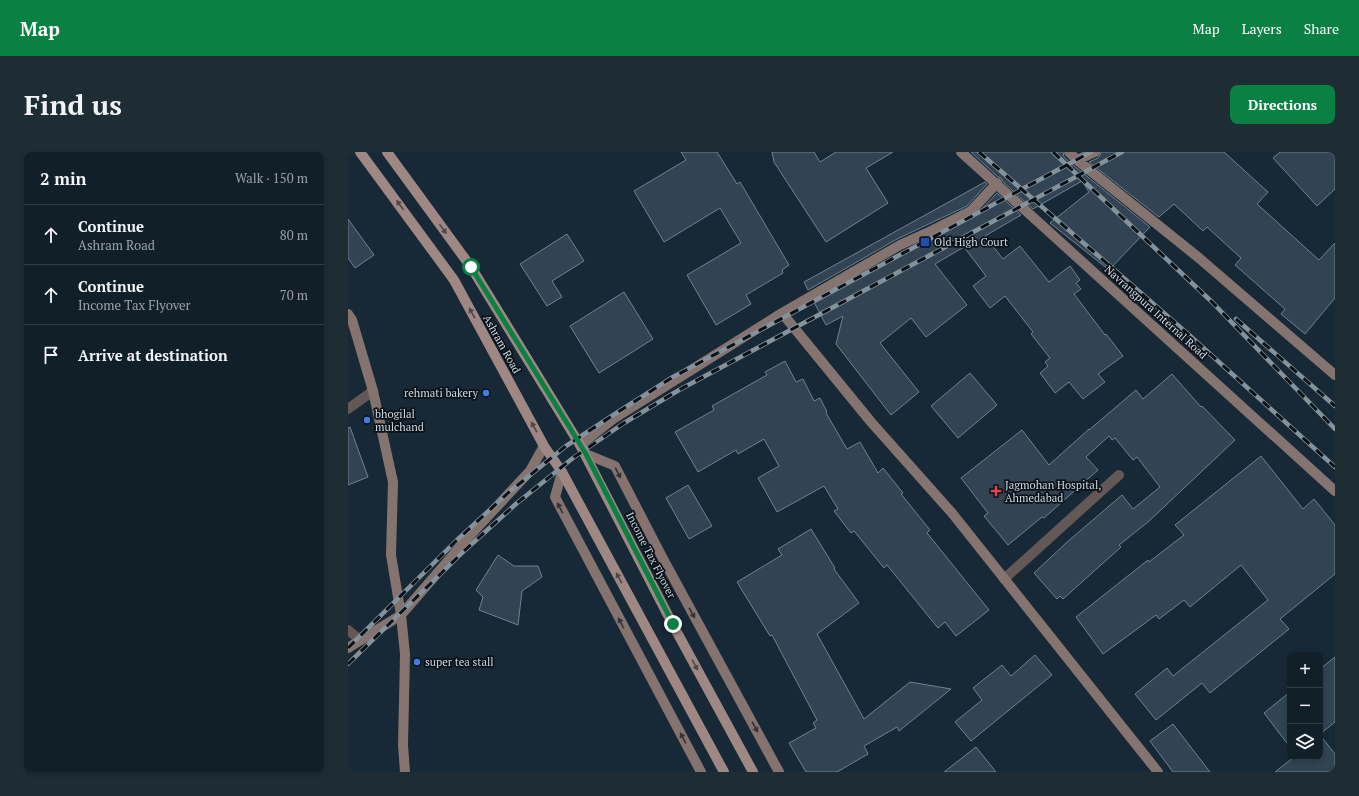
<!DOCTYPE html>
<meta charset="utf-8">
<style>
body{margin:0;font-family:"PT Serif",serif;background:#1e2c34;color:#f1f3f6}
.controls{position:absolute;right:12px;bottom:12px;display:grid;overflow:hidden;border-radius:8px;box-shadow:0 2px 6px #0003}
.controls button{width:36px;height:36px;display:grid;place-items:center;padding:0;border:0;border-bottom:1px solid #303d45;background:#111f28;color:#f1f3f6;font:20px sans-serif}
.stop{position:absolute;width:12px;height:12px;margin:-9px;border:3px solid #0b8043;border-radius:50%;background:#fff}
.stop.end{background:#0b8043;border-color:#fff;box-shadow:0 1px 4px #0008}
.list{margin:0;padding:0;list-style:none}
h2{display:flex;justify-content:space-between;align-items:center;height:52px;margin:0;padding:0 16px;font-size:17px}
h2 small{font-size:13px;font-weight:400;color:#9ca2a8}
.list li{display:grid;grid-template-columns:26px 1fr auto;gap:12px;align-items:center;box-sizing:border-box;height:60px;padding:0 16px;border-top:1px solid #303d45}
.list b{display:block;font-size:15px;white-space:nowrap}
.list p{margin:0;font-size:13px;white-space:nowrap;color:#9ca2a8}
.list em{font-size:13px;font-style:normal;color:#9ca2a8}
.icon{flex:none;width:22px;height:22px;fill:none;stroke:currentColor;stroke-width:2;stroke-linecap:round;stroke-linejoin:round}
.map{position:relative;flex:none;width:987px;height:620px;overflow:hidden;border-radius:8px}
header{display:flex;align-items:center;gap:24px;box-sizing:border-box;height:56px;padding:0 20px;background:#0b8043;color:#fff}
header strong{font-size:19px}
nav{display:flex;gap:22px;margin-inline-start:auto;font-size:14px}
.intro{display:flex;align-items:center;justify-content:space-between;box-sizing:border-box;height:96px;padding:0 24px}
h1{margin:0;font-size:28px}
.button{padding:10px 18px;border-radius:8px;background:#0b8043;color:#fff;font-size:14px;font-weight:700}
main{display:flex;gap:24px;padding:0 24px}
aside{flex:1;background:#111f28;border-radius:8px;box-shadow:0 2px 6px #0003}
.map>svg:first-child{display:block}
.building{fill:#324453;stroke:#6e8292}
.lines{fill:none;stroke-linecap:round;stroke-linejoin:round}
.street{stroke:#635855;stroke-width:10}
.secondary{stroke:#85736f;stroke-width:10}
.primary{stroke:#9f8883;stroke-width:10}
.rail-casing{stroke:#84929c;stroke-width:4.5}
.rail{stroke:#091117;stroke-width:3;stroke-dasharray:9;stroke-linecap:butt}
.oneway{fill:#4c4748}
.oneway2{fill:#343336}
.route{stroke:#0b8043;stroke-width:5}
.transit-dot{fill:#1a4fb4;stroke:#091117;stroke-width:1.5}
.shop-dot{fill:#3f7fe0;stroke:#091117;stroke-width:1.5}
.health-dot{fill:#e0444e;stroke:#091117;stroke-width:1.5}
.labels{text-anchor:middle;stroke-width:3.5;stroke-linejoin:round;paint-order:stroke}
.poi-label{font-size:11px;fill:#ced9e2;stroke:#091117;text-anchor:start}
.street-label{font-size:11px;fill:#ced9e2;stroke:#091117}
</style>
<header>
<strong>Map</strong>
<nav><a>Map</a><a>Layers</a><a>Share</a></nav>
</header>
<div class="intro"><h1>Find us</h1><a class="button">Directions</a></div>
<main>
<aside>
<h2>2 min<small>Walk · 150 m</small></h2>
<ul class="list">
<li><svg class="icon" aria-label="ahead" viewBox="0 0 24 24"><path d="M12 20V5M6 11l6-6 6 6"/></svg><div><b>Continue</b><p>Ashram Road</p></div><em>80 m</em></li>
<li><svg class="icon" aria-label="ahead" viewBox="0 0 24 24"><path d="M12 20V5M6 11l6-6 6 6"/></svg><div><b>Continue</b><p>Income Tax Flyover</p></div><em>70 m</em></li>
<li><svg class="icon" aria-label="arrive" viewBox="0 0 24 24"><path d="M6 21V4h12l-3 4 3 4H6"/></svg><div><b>Arrive at destination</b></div></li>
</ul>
</aside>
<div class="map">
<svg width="987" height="620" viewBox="0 0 987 620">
<rect width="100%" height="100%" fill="#172936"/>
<!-- building -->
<path class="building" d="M333 0H369L389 32 392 30 441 113 434 118 435 121 398 143 403 152 368 173 339 123 393 91 372 56 316 90 286 39 338 8Z
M424 0H466L472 10 488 0H545L518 16 540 51 478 90 426 10Z
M623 0H715L716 5 725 13 802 75 761 118 702 71 741 40 734 29 685 57 655 30 653 26 650 25Z
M753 0H876L920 40 909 52 971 108 987 91V146L957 182 933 162 937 157 887 113 893 106 859 75 855 79 826 52 811 65 741 10 750 6 752 3Z
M932 0H982L987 5V37L969 54 925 6Z
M637 30 639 32 619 54 549 87 460 138 456 130Z
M649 41 673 63 637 84 655 107 672 94 701 130 722 114 732 128 728 131 733 137 726 142 757 183 758 182 775 204 750 222 757 230 735 247 721 230 707 241 692 221 700 214 697 210 702 206 683 182 685 180 657 144 642 156 625 134 638 124 616 95 587 112 619 153 578 185 563 166 532 191 571 240 543 263 488 192 495 164 478 173 466 150 555 99 626 65Z
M0 67 26 103 7 116 0 106Z
M219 82 236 109 204 129 214 145 199 154 172 112Z
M276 140 305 187 251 221 222 174Z
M437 209 448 230 455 227 466 249 472 246 479 260 478 261 499 297 512 290 530 321 535 316 555 341 553 342 582 378 579 381 641 458 608 484 597 470 590 476 539 413 536 416 506 379 503 381 486 359 490 357 476 334 429 360 410 326 431 314 416 287 390 302 388 298 350 320 327 280 366 258 364 254 419 223 417 220Z
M622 221 649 253 610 286 583 254Z
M824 222 853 255 854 254 887 288 800 370 771 393 773 395 715 447 712 444 709 447 686 421 718 391 774 343 785 357 812 335 789 305 785 308 767 286 764 288 761 284 738 305 750 318 696 366 694 365 660 393 636 364 640 361 613 326 674 278 701 313 741 277V278L788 238 795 247Z
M2 275 20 325 0 333V276Z
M913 304 955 357 966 347 987 373V422L932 467 941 477 862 541 854 531 808 568 787 542 819 516 825 524 920 448 893 413 842 455 836 448 811 467 808 463 755 502 728 465 800 408 801 410 836 383 827 373Z
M340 333 364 374 341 387 318 346Z
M463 377 487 416 486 417 511 451 469 482 516 567 562 530 603 537 551 579 549 575 516 594 520 602 489 620H458L441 591 468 576 465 571 469 568 424 483 422 484 389 430 434 403 430 397Z
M150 403 166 414H190L194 425 174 439 170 473 131 458 135 445 128 438Z
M687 503 704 523 623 589 607 570 634 548 625 536 654 513 663 524Z
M987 505V570L972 582V517Z
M942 540V595L916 561Z
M825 572 862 620H825L802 589Z
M972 583 987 602V620H927L946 605H972Z
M628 595 648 620H596Z"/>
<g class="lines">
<!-- street -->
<path class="street" d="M0 257 25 239
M656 427 771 323
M0 478 12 488"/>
<!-- secondary -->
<path class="secondary" d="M613 0 987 339
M721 0 729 8 851 106 987 223
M729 8 747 0
M434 161 523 270 604 361 810 620
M0 162 4 168 25 239 45 330 43 403 53 463 57 502 55 593 57 620
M232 293 265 267 434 161 552 93 583 79 623 59 649 31
M238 302 267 314 313 403 431 620
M214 320 207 345 353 620
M0 496 53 463 125 380 182 319 196 294"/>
<!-- primary -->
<path class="primary" d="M12 0 106 128 196 294 214 320 376 620
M39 0 123 115 232 293 325 473 405 620"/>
<defs>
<path id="rail" d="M631 0 840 182 987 315
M705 0 864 150 987 277
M888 167 987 254
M0 496 108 389 160 341 218 294 270 260 325 225 743 0
M0 512 116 399 169 351 225 306 276 271 331 238 774 0"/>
</defs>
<!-- rail casing -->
<use href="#rail" class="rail-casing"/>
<!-- rail -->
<use href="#rail" class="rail"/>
</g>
<!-- one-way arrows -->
<defs><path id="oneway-solid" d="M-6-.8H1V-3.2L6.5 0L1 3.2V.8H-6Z"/></defs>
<g class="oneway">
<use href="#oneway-solid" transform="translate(52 53) rotate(-126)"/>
<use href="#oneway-solid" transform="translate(95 77) rotate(54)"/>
<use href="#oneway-solid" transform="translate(124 161) rotate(-119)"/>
<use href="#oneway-solid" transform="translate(186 275) rotate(-119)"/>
<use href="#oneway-solid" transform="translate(271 426) rotate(-119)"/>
<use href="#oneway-solid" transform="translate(347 513) rotate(61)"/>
</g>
<g class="oneway2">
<use href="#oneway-solid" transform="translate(270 321) rotate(63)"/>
<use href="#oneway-solid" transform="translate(212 356) rotate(-118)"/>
<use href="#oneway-solid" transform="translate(344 461) rotate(61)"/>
<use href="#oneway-solid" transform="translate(273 471) rotate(-118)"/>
<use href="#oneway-solid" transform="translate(407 575) rotate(61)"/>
<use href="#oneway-solid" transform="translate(335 586) rotate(-118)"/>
</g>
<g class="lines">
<!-- route -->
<path class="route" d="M123 115 238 302 325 472"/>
</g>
<!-- markers -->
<rect class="transit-dot" x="572" y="85" width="10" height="10" rx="2"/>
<g class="shop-dot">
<circle cx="138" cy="241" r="4"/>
<circle cx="19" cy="268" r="4"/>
<circle cx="69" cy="510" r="4"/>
</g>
<path class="health-dot" d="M646 333h4v4h4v4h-4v4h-4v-4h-4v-4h4z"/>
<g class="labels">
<!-- poi labels -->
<g class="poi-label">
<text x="586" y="94">Old High Court</text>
<text x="130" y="245" text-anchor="end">rehmati bakery</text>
<text x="27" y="266">bhogilal<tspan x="27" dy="13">mulchand</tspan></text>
<text x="657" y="337">Jagmohan Hospital,<tspan x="657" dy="13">Ahmedabad</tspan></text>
<text x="77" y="514">super tea stall</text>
</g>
<!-- street labels -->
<g class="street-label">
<text transform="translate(808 160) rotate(42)" y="4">Navrangpura Internal Road</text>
<text transform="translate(154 192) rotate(61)" y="4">Ashram Road</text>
<text transform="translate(303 403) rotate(63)" y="4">Income Tax Flyover</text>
</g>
</g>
</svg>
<div class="controls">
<button>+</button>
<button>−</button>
<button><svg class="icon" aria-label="layers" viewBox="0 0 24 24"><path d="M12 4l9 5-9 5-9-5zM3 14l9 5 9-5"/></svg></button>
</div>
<div class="stop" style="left:123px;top:115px"></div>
<div class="stop end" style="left:325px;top:472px"></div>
</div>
</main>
